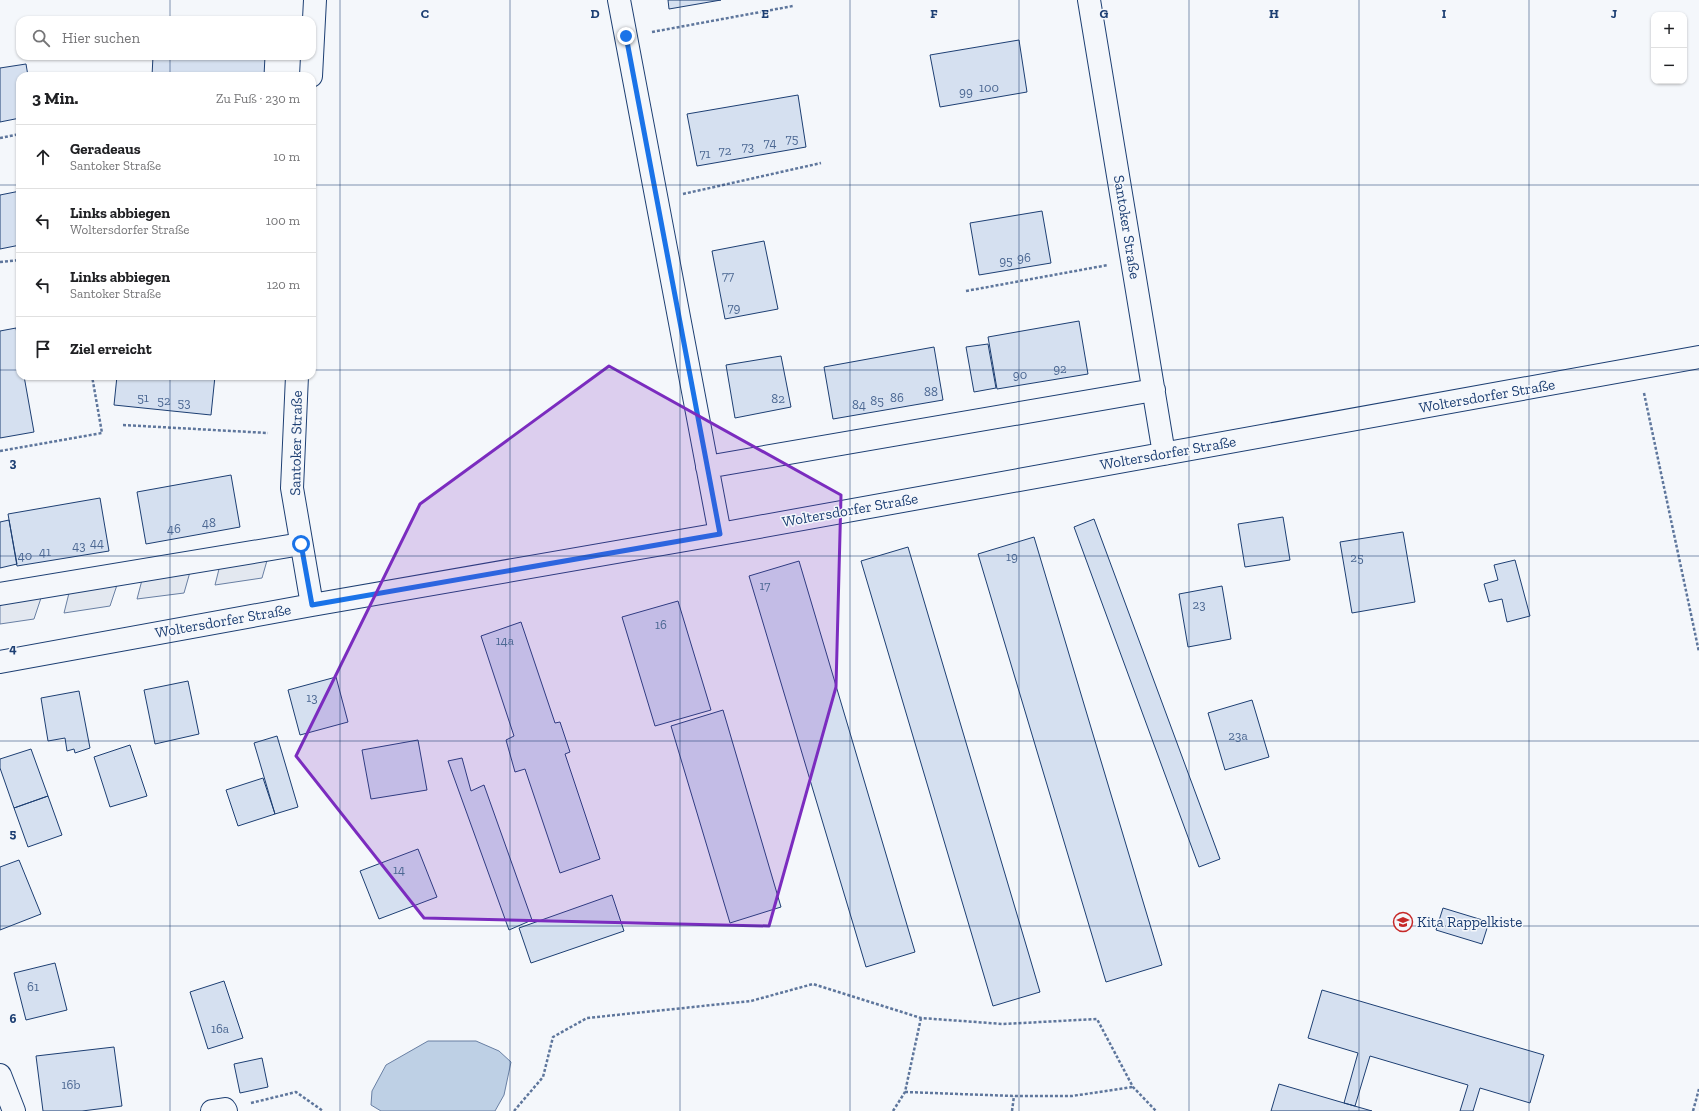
<!DOCTYPE html>
<html lang="de">
<meta charset="utf-8">
<style>
body{margin:0;font-family:"Zilla Slab",serif;background:#f6f6f6;color:#202124}
.controls{position:absolute;right:12px;top:12px;display:grid;overflow:hidden;border-radius:8px;box-shadow:0 1px 3px #0004}
.controls button{width:36px;height:36px;display:grid;place-items:center;padding:0;border:0;border-bottom:1px solid #e0e0e0;background:#fff;color:#202124;font:20px sans-serif}
.stop{position:absolute;width:12px;height:12px;margin:-9px;border:3px solid #1a73e8;border-radius:50%;background:#fff}
.stop.end{background:#1a73e8;border-color:#fff;box-shadow:0 1px 4px #0008}
.list{margin:0;padding:0;list-style:none}
h2{display:flex;justify-content:space-between;align-items:center;height:52px;margin:0;padding:0 16px;font-size:17px}
h2 small{font-size:13px;font-weight:400;color:#757577}
.list li{display:grid;grid-template-columns:26px 1fr auto;gap:12px;align-items:center;box-sizing:border-box;height:64px;padding:0 16px;border-top:1px solid #e0e0e0}
.list b{display:block;font-size:15px;white-space:nowrap}
.list p{margin:0;font-size:13px;white-space:nowrap;color:#757577}
.list em{font-size:13px;font-style:normal;color:#757577}
.icon{flex:none;width:22px;height:22px;fill:none;stroke:currentColor;stroke-width:2;stroke-linecap:round;stroke-linejoin:round}
.map{position:relative;flex:none;width:1699px;height:1111px;overflow:hidden}
.search{position:absolute;background:#fff;box-shadow:0 1px 3px #0004;left:16px;top:16px;width:300px;height:44px;display:flex;align-items:center;gap:10px;box-sizing:border-box;padding:0 14px;border-radius:12px;color:#757577;font-size:15px}
.panel{position:absolute;background:#fff;box-shadow:0 1px 3px #0004;left:16px;top:72px;width:300px;height:308px;border-radius:12px}
.map>svg:first-child{display:block}
.parking{fill:#e3e8f0;stroke:#687fa3}
.water{fill:#bed0e5;stroke:#687fa3}
.building{fill:#d5e0f0;stroke:#1d3f73}
.lines{fill:none;stroke-linecap:round;stroke-linejoin:round}
.minor-casing{stroke:#1d3f73;stroke-width:24}
.path{stroke:#5e769c;stroke-width:2.5;stroke-dasharray:3 2;stroke-linecap:butt}
.minor{stroke:#f4f7fb;stroke-width:22}
.route{stroke:#1a73e8;stroke-width:5}
.marked{fill:#7b2cbf;fill-opacity:0.2;stroke:#7b2cbf;stroke-width:3;stroke-linejoin:round}
.grid{fill:none;stroke:#1d3f73;stroke-width:1;stroke-opacity:0.55}
.labels{text-anchor:middle;stroke-width:3;stroke-linejoin:round;paint-order:stroke}
.number-label{font-size:13px;fill:#4b6792}
.street-label{font-size:15px;fill:#1d3f73;stroke:#f4f7fb}
.poi-label{font-size:15px;fill:#1d3f73;stroke:#f4f7fb;text-anchor:start}
.grid-label{font-size:13px;text-anchor:middle;font-weight:bold;fill:#1d3f73;stroke:#f4f7fb;stroke-width:3;stroke-linejoin:round;paint-order:stroke}
</style>
<div class="map">
<svg width="1699" height="1111" viewBox="0 0 1699 1111">
<rect width="100%" height="100%" fill="#f4f7fb"/>
<!-- parking -->
<path class="parking" d="M268 557 262 578 215 585 220 565Z
M190 572 184 593 137 599 142 580Z
M117 585 110 606 64 613 69 593Z
M41 598 34 619 0 624V604Z"/>
<!-- water -->
<path class="water" d="M428 1041H476L499 1051 511 1062 504 1095 495 1111H381L371 1105 372 1091 386 1065Z"/>
<!-- building -->
<path class="building" d="M668 0H721L669 9Z
M1019 40 1027 92 940 107 930 55Z
M153 56H265L264 76H152Z
M26 64 28 76H20V118L0 122V68Z
M798 95 806 147 697 166 687 114Z
M20 191V245L0 249V195Z
M1042 211 1051 263 979 275 970 223Z
M764 241 778 309 725 319 712 251Z
M1079 321 1088 374 997 389 988 337Z
M16 328 20 350V376H24L34 432 0 438V331Z
M988 344 996 388 974 392 966 347Z
M934 347 943 400 833 419 824 367Z
M781 356 791 407 735 418 726 365Z
M117 376H215L211 415 114 405Z
M231 475 240 527 146 544 137 492Z
M100 498 109 551 17 566 8 514Z
M1283 517 1290 560 1245 567 1238 524Z
M1094 519 1220 859 1199 867 1074 527Z
M9 520 17 564 0 568V522Z
M1403 532 1415 602 1352 613 1340 542Z
M1034 537 1162 965 1106 982 978 554Z
M908 547 1040 992 993 1006 861 561Z
M1515 560 1530 616 1507 622 1502 599 1489 602 1484 584 1498 580 1494 565Z
M799 561 915 952 866 967 749 576Z
M1222 586 1231 639 1188 647 1179 594Z
M678 601 711 710 655 726 622 617Z
M521 622 555 723 560 722 570 752 565 754 600 859 560 873 525 769 515 772 506 740 514 736 481 636Z
M336 677 348 722 300 735 288 690Z
M188 681 199 734 155 744 144 690Z
M79 691 90 748 75 753 74 749 67 751 65 738 48 741 41 698Z
M1252 700 1269 757 1225 770 1208 713Z
M723 710 781 907 730 923 671 726Z
M277 736 298 807 275 814 254 743Z
M418 740 427 790 371 799 362 750Z
M130 745 147 796 110 807 94 757Z
M31 749 48 796 14 808 0 768V759Z
M462 758 471 791 484 785 532 920 509 930 448 761Z
M263 778 275 814 238 826 226 790Z
M48 796 62 835 28 847 14 808Z
M418 849 437 897 379 919 360 871Z
M19 860 41 914 0 930V867Z
M612 895 624 931 531 963 519 928Z
M1443 908 1489 922 1482 944 1436 930Z
M55 963 67 1010 26 1020 14 973Z
M224 981 243 1038 208 1049 190 992Z
M1322 990 1544 1055 1530 1103 1480 1088 1473 1111H1460L1468 1085 1370 1056 1355 1106 1344 1103 1358 1053 1308 1038Z
M114 1047 122 1106 82 1111H43L36 1056Z
M262 1058 268 1087 240 1093 234 1064Z
M1279 1084 1344 1103 1372 1111H1271Z"/>
<g class="lines">
<defs>
<path id="minor" d="M619 0 720 534
M1089 0 1164 454
M311 76 315 0
M297 376 292 488 312 605
M707 467 1154 390
M0 594 301 544
M0 662 312 605 720 534 1699 357
M0 1075 14 1111
M212 1111 225 1109 226 1111"/>
</defs>
<!-- minor casing -->
<use href="#minor" class="minor-casing"/>
<!-- path -->
<path class="path" d="M652 32 793 6
M0 138 20 134
M683 194 821 163
M0 262 20 260
M966 291 1108 265
M1644 393 1699 652
M123 425 268 433
M0 451 102 433 92 376
M905 1092 1014 1096H1072L1133 1087
M251 1103 296 1092 323 1111
M514 1111 543 1077 553 1037 587 1018 751 1001 813 984 921 1018 1003 1024 1097 1019 1133 1087 1156 1111
M893 1111 905 1092 921 1018
M1012 1111 1014 1096
M1693 1111 1699 1089"/>
<!-- minor -->
<use href="#minor" class="minor"/>
</g>
<g class="lines">
<!-- route -->
<path class="route" d="M301 544 312 605 720 534 626 36"/>
</g>
<!-- marked area -->
<path class="marked" d="M609 366 841 495 836 687 769 926 424 918 296 756 420 504Z"/>
<!-- grid -->
<path class="grid" d="M170 0V20M340 0V1111M510 0V1111M680 0V1111M850 0V1111M1019 0V1111M1189 0V1111M1359 0V1111M1529 0V1111M170 56V76M0 185H20M312 185H1699M0 370H20M312 370H1699M170 376V1111M0 556H1699M0 741H1699M0 926H1699"/>
<!-- icons -->
<defs>
<symbol id="school-ring" viewBox="-11 -11 22 22"><circle r="9.5" fill="#f4f7fb" stroke="#c62828" stroke-width="1.5"/><path d="M0-5L7-2L0 1L-7-2ZM-4 1L0 2.5L4 1V4Q0 6-4 4Z" fill="#c62828"/></symbol>
</defs>
<g fill-rule="evenodd">
<use href="#school-ring" x="1392" y="911" width="22" height="22"/>
</g>
<g class="labels">
<!-- number labels -->
<g class="number-label">
<text x="989" y="92">100</text>
<text x="966" y="96">99</text>
<text x="792" y="143">75</text>
<text x="770" y="147">74</text>
<text x="748" y="151">73</text>
<text x="725" y="155">72</text>
<text x="705" y="158">71</text>
<text x="1024" y="262">96</text>
<text x="1006" y="265">95</text>
<text x="728" y="280">77</text>
<text x="734" y="312">79</text>
<text x="1060" y="373">92</text>
<text x="1020" y="379">90</text>
<text x="931" y="396">88</text>
<text x="143" y="402">51</text>
<text x="897" y="402">86</text>
<text x="778" y="403">82</text>
<text x="164" y="405">52</text>
<text x="877" y="405">85</text>
<text x="184" y="407">53</text>
<text x="859" y="409">84</text>
<text x="209" y="527">48</text>
<text x="174" y="533">46</text>
<text x="97" y="547">44</text>
<text x="79" y="550">43</text>
<text x="45" y="556">41</text>
<text x="25" y="560">40</text>
<text x="1012" y="561">19</text>
<text x="1357" y="562">25</text>
<text x="765" y="590">17</text>
<text x="1199" y="609">23</text>
<text x="661" y="629">16</text>
<text x="505" y="645">14a</text>
<text x="312" y="702">13</text>
<text x="1238" y="740">23a</text>
<text x="399" y="874">14</text>
<text x="33" y="991">61</text>
<text x="220" y="1033">16a</text>
<text x="71" y="1089">16b</text>
</g>
<!-- street labels -->
<g class="street-label">
<text transform="translate(1127 227) rotate(81)" y="5">Santoker Straße</text>
<text transform="translate(1487 396) rotate(-10)" y="5">Woltersdorfer Straße</text>
<text transform="translate(296 443) rotate(-89)" y="5">Santoker Straße</text>
<text transform="translate(1168 453) rotate(-10)" y="5">Woltersdorfer Straße</text>
<text transform="translate(850 510) rotate(-10)" y="5">Woltersdorfer Straße</text>
<text transform="translate(223 621) rotate(-10)" y="5">Woltersdorfer Straße</text>
</g>
<!-- poi labels -->
<g class="poi-label">
<text x="1417" y="927">Kita Rappelkiste</text>
</g>
</g>
<g class="grid-label">
<text x="425" y="18">C</text>
<text x="595" y="18">D</text>
<text x="765" y="18">E</text>
<text x="934" y="18">F</text>
<text x="1104" y="18">G</text>
<text x="1274" y="18">H</text>
<text x="1444" y="18">I</text>
<text x="1614" y="18">J</text>
<text x="13" y="467">3</text>
<text x="13" y="653">4</text>
<text x="13" y="838">5</text>
<text x="13" y="1023">6</text>
</g>
</svg>
<div class="controls">
<button>+</button>
<button>−</button>
</div>
<div class="stop" style="left:301px;top:544px"></div>
<div class="stop end" style="left:626px;top:36px"></div>
<div class="search"><svg class="icon" aria-label="search" viewBox="0 0 24 24"><circle cx="10" cy="10" r="6"/><path d="M15 15l6 6"/></svg>Hier suchen</div>
<section class="panel">
<h2>3 Min.<small>Zu Fuß · 230 m</small></h2>
<ul class="list">
<li><svg class="icon" aria-label="ahead" viewBox="0 0 24 24"><path d="M12 20V5M6 11l6-6 6 6"/></svg><div><b>Geradeaus</b><p>Santoker Straße</p></div><em>10 m</em></li>
<li><svg class="icon" aria-label="left" viewBox="0 0 24 24"><path d="M17 20v-9H6M10 6l-5 5 5 5"/></svg><div><b>Links abbiegen</b><p>Woltersdorfer Straße</p></div><em>100 m</em></li>
<li><svg class="icon" aria-label="left" viewBox="0 0 24 24"><path d="M17 20v-9H6M10 6l-5 5 5 5"/></svg><div><b>Links abbiegen</b><p>Santoker Straße</p></div><em>120 m</em></li>
<li><svg class="icon" aria-label="arrive" viewBox="0 0 24 24"><path d="M6 21V4h12l-3 4 3 4H6"/></svg><div><b>Ziel erreicht</b></div></li>
</ul>
</section>
</div>
